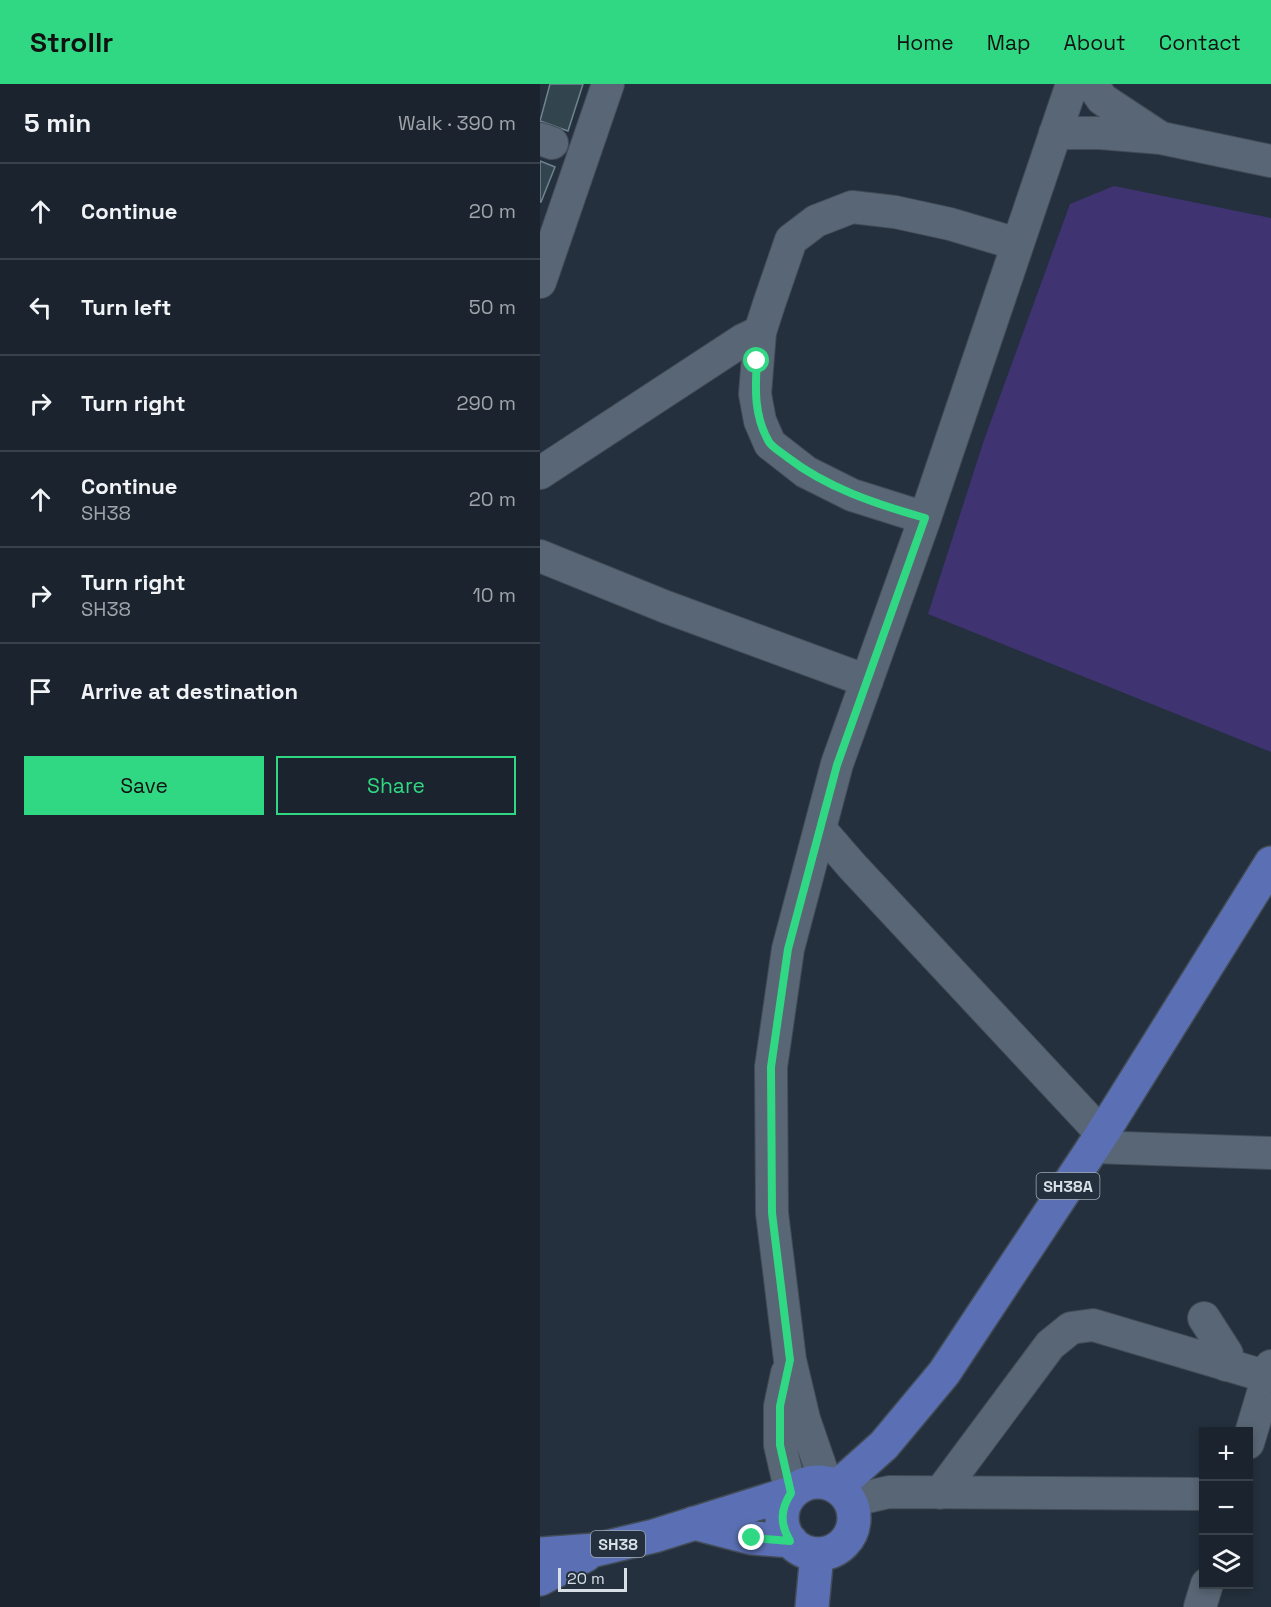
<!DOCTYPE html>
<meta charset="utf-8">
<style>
body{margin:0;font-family:"Space Grotesk",sans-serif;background:#242c36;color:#f1f3f6}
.controls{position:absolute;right:18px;bottom:18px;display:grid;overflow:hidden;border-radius:0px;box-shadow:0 3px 9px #0003}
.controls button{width:54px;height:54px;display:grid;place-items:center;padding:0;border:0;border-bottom:2px solid #39414a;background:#1b242e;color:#f1f3f6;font:30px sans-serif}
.scale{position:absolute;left:18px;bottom:15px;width:69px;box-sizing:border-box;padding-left:6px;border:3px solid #d7dfe7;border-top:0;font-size:16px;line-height:21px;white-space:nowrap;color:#d7dfe7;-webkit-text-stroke:4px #24303d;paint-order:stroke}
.stop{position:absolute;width:18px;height:18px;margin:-14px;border:4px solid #30d883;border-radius:50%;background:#fff}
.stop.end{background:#30d883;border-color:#fff;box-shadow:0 2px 6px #0008}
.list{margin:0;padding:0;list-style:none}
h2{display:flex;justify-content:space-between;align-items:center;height:78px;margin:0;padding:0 24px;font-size:26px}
h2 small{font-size:20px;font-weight:400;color:#a0a4aa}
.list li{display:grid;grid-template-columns:39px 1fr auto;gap:18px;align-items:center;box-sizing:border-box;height:96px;padding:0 24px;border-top:2px solid #39414a}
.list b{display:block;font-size:22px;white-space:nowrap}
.list p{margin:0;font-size:20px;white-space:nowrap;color:#a0a4aa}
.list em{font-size:20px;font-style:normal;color:#a0a4aa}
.actions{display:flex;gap:12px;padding:18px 24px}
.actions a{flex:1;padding:14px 0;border:2px solid #30d883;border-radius:0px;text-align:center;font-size:21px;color:#30d883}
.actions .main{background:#30d883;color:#111}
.icon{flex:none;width:33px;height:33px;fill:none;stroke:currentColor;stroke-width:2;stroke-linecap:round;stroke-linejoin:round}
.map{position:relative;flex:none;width:731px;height:1523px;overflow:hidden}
header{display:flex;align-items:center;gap:36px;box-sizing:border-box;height:84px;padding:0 30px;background:#30d883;color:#111}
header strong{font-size:28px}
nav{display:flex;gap:33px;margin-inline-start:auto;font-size:21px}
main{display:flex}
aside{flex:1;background:#1b242e}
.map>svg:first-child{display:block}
.grass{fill:#3f3372}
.building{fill:#32454f;stroke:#6f848f;stroke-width:1.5}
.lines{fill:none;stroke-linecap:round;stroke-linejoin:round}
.minor-casing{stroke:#424c57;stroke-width:34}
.major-casing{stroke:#424c57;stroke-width:36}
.minor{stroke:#596675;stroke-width:32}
.major{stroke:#5b70b4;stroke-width:33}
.route{stroke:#30d883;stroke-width:8}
.labels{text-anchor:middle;stroke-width:5;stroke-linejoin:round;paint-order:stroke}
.shield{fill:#24303d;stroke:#a1aab4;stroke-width:1.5}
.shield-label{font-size:16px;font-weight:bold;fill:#d7dfe7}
</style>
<header>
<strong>Strollr</strong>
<nav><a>Home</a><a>Map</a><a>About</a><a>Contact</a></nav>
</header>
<main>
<aside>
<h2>5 min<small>Walk · 390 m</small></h2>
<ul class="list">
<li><svg class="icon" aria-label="ahead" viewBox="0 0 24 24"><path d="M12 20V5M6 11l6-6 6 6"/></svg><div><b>Continue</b></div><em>20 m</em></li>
<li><svg class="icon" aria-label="left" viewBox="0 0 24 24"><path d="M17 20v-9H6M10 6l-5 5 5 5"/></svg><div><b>Turn left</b></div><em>50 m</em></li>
<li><svg class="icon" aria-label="right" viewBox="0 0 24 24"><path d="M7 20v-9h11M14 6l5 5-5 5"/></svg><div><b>Turn right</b></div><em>290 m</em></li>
<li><svg class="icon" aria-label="ahead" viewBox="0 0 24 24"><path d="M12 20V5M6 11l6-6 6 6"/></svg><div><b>Continue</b><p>SH38</p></div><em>20 m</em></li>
<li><svg class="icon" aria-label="right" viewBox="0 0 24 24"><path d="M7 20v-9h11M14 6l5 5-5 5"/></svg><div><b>Turn right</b><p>SH38</p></div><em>10 m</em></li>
<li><svg class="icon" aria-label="arrive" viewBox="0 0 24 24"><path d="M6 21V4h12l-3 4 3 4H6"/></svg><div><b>Arrive at destination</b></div></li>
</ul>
<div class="actions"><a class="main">Save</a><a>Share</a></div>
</aside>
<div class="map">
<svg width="731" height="1523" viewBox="0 0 731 1523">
<rect width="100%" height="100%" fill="#24303d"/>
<!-- grass -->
<path class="grass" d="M574 102 731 134V668L388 530 444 356 530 120Z"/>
<!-- building -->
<path class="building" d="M10 0H43L28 47 0 37Z
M0 77 15 83 1 118H0Z"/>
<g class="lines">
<defs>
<path id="minor" d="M552 0 562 15 618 52
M515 49H560L621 54 731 77
M0 55 12 59
M0 198 68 0
M0 389 203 256 220 248
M385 434 312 411 266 388 230 360 220 337 215 310 220 248 229 220 251 156 276 137 312 123 355 128 410 140 477 160
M0 472 126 523 327 597
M280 745 312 782 562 1050
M553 1063 731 1069
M664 1234 687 1270 686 1281
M247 1289 240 1322V1361L251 1409
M708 1359 731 1282
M286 1399 264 1335 250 1276 232 1129 231 983 248 865 297 680 385 434 532 0
M400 1409 510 1261 531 1244 553 1241 728 1293
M310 1417 349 1408 664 1410
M660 1523 667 1500"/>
<path id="major" d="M242 1434a36 36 0 1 1 72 0a36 36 0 1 1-72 0Z
M297 1403 344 1361 404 1289 562 1050 731 779
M154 1439 212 1454 251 1457
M0 1470 55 1466 114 1452 251 1409
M0 1495 46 1471
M272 1523 277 1470"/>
</defs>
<!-- minor casing -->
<use href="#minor" class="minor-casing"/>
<!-- major casing -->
<use href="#major" class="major-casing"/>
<!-- minor -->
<use href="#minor" class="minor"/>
<!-- major -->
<use href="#major" class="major"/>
</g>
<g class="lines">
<!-- route -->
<path class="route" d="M212 1454 250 1457C240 1440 240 1426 251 1409L240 1361V1322L250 1276 232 1129 231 983 248 865 297 681 385 434C336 420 287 404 247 373 241 368 233 364 229 358 214 332 215 305 217 277"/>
</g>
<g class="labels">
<!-- shield labels -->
<g class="shield">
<rect x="496.5" y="1089" width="63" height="26" rx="4.5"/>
<rect x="51" y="1447" width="54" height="26" rx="4.5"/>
</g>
<g class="shield-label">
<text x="528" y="1108">SH38A</text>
<text x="78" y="1466">SH38</text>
</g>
</g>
</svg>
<div class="controls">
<button>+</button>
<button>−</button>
<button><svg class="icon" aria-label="layers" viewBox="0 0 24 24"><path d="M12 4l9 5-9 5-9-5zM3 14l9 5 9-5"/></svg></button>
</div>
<div class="scale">20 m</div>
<div class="stop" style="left:217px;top:277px"></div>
<div class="stop end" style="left:212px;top:1454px"></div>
</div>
</main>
